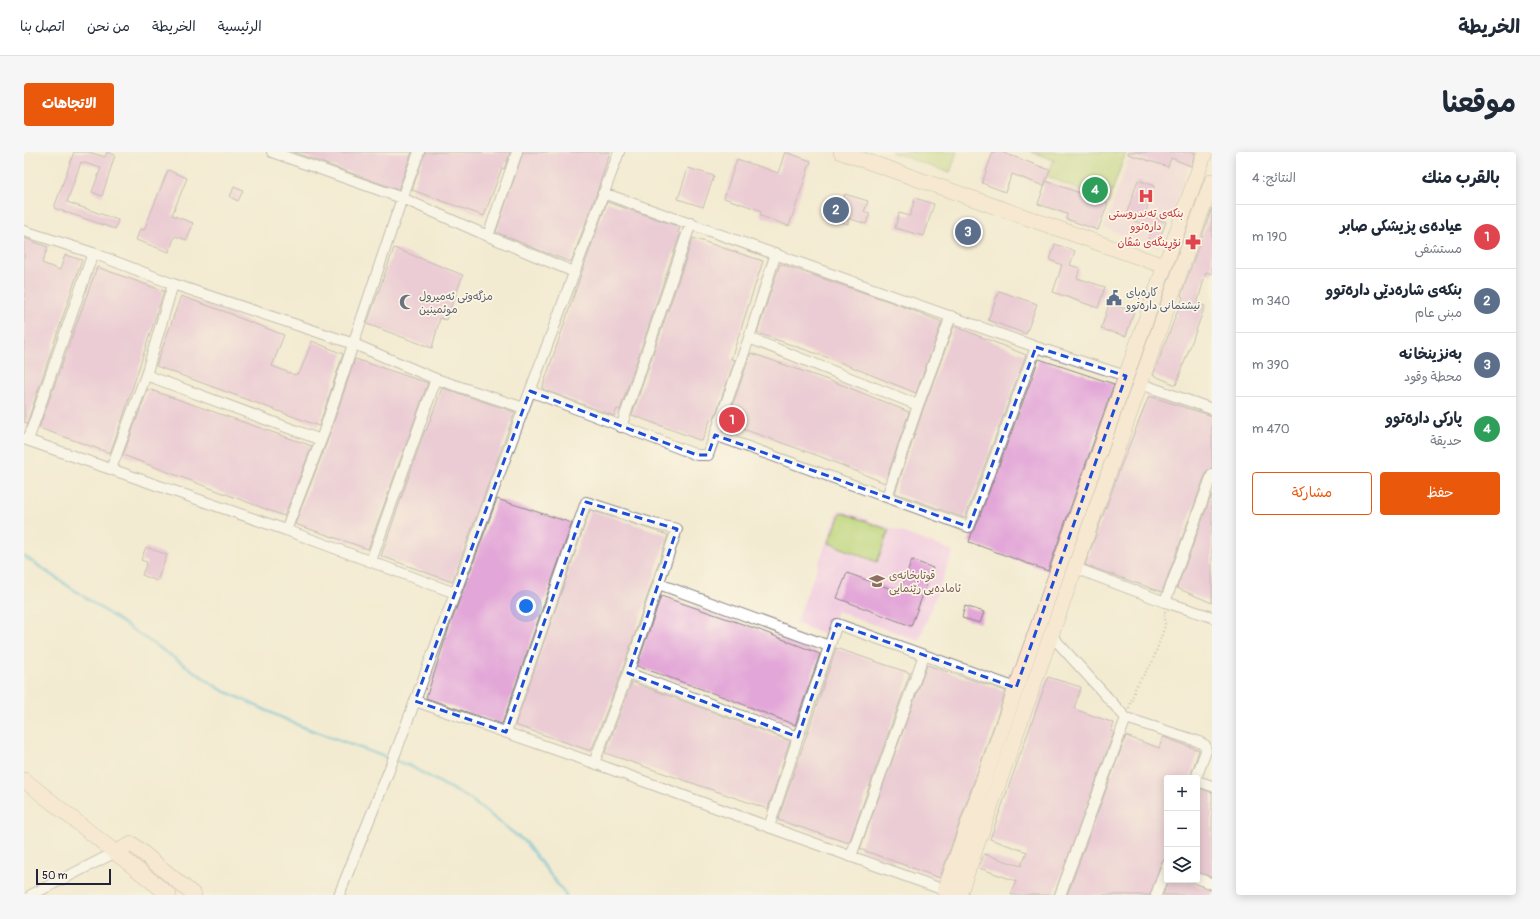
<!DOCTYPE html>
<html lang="ar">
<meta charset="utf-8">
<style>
body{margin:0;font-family:Pangolin,"Playpen Sans Arabic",sans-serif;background:#f6f6f7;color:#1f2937;direction:rtl}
.controls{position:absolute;right:12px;bottom:12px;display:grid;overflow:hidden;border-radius:4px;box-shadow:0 2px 10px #0003}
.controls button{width:36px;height:36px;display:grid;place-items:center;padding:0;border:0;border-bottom:1px solid #e0e1e3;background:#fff;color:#1f2937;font:20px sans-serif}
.scale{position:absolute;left:12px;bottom:10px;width:75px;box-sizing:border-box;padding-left:4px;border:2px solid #22223b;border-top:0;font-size:11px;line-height:14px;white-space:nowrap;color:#22223b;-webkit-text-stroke:3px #fcf5e5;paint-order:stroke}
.you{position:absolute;left:502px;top:454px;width:14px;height:14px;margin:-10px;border:3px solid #fff;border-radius:50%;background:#1a73e8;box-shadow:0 0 0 6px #1a73e833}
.badge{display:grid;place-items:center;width:26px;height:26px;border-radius:50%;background:#ea580c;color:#fff;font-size:13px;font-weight:700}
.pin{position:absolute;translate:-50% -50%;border:2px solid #fff;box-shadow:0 1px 4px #0006}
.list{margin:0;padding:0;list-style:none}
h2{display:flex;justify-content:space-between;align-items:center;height:52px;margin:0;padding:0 16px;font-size:17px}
h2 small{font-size:13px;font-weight:400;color:#747a83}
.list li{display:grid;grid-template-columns:26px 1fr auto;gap:12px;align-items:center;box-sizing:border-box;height:64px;padding:0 16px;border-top:1px solid #e0e1e3}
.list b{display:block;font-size:15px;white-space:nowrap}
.list p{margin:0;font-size:13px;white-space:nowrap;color:#747a83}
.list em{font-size:13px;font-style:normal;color:#747a83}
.actions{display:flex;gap:8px;padding:12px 16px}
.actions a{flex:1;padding:9px 0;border:1px solid #ea580c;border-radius:4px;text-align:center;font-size:14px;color:#ea580c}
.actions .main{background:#ea580c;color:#fff}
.icon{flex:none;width:22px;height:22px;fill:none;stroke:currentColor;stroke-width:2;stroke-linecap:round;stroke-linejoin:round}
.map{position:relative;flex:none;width:1188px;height:743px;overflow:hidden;direction:ltr;border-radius:4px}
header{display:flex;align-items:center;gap:24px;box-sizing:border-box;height:56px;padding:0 20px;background:#fff;border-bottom:1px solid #e0e1e3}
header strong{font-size:19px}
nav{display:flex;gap:22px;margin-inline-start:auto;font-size:14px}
.intro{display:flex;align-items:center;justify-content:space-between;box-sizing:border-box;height:96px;padding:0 24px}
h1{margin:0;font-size:28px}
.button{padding:10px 18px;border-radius:4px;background:#ea580c;color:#fff;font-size:14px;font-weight:700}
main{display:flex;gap:24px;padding:0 24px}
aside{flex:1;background:#fff;border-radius:4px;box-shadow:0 2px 10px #0003}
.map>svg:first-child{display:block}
.built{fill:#f2cfe0}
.green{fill:#bbd478;stroke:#6e7b5a}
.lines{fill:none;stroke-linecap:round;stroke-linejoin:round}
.stream{stroke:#52b6d0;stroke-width:3}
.building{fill:#e2a6d8}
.street-casing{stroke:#8a8686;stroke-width:12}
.secondary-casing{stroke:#8a8686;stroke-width:16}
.path{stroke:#8a8686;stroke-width:2;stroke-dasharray:1 3;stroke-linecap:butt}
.street{stroke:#fff;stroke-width:10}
.secondary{stroke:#fde5d0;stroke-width:15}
.marked{fill:none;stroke:#1d4ed8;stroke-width:3;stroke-dasharray:8 5;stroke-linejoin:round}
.labels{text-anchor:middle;stroke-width:3.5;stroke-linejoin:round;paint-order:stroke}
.health-label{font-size:11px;fill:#be3a42;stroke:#fcf5e5}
.service-label{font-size:11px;fill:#4e5e75;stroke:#fcf5e5;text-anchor:start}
.worship-label{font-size:11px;fill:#5b616d;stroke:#fcf5e5;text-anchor:start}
.education-label{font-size:11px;fill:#785e54;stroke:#fcf5e5;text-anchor:start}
</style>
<header>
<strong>الخريطة</strong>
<nav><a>الرئيسية</a><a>الخريطة</a><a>من نحن</a><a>اتصل بنا</a></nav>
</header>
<div class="intro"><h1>موقعنا</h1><a class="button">الاتجاهات</a></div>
<main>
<aside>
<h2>بالقرب منك<small>النتائج: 4</small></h2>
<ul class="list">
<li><span class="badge" style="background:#e0444e">1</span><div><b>عیادەی پزیشکی صابر</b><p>مستشفى</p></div><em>190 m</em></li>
<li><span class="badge" style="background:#5c6f8a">2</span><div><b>بنکەی شارەدێی دارەتوو</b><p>مبنى عام</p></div><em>340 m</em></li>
<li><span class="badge" style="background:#5c6f8a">3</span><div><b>بەنزینخانە</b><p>محطة وقود</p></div><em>390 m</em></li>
<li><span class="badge" style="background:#2e9e5b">4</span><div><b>پارکی دارەتوو</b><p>حديقة</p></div><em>470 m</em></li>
</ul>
<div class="actions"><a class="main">حفظ</a><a>مشاركة</a></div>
</aside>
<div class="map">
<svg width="1188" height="743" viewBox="0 0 1188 743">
<rect width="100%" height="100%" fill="#fcf5e5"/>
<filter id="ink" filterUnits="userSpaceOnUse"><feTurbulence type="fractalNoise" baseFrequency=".025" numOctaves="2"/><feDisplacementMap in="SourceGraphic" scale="8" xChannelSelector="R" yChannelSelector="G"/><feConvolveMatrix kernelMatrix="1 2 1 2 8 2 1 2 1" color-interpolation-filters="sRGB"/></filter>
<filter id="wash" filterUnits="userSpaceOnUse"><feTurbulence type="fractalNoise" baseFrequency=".012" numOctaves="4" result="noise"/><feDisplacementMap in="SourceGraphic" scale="16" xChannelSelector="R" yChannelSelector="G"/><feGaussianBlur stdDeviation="0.9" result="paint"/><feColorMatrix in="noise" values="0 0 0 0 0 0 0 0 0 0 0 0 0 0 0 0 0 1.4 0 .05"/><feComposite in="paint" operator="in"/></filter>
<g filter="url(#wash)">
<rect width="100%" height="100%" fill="#f3ebd1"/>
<!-- built -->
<path class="built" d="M1107 0H1140L1165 13 1135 96 1080 76Z
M815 357 929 399 895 489 813 459 803 484 772 471Z"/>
<!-- green -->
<path class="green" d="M867 0H933L926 21Z
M1007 0H1102L1084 51 1023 24 1030 8Z
M817 360 865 378 853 410 805 391Z"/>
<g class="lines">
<!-- stream -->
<path class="stream" d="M0 404 196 537 276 574 386 614 446 647 501 690 542 743"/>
</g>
<g id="blocks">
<!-- building -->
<path class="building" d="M50 0H65L81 5 83 0 91 3 78 44 68 40 77 16 57 10 43 50 94 68 91 77 30 56Z
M269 0H388L374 38Z
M401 0H486L480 17 478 16 460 64 388 38Z
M499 0H586L571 46 547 110 515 98 472 80Z
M761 0 787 9 765 74 737 64 736 58 700 46 713 7 754 21Z
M969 0H977L1026 18 1020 34 988 22 981 40 958 31Z
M1104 0H1171L1167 14 1147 6 1144 15 1104 2Z
M664 16 690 24 679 55 654 47Z
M144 18 163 26 148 63 169 71 163 88 151 84 145 100 112 88 116 77 120 78Z
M1114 28 1130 34 1121 62 1142 70 1133 93 1123 90 1129 75 1101 66Z
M1022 29 1084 51 1074 78 1042 67 1043 62 1014 52Z
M210 35 219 39 214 49 206 45Z
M821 42 844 49 840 60 846 61 842 72 824 66V72L810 68 812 61 815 60Z
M891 46 910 52 900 84 871 76 875 61 886 64Z
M583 50 656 75 654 81 656 82 596 258 593 257 590 264 518 237 560 114Z
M1188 56V122L1182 120 1173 152 1181 154 1152 233 1129 223 1159 145 1157 144Z
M0 86 24 95 18 111 36 118 41 103 58 108 3 271 0 270Z
M669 86 739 109 707 207 711 208 690 267 687 266 678 289 608 263Z
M1031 92 1051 99 1046 113 1056 116 1053 126 1081 135 1074 156 1029 140 1038 113 1026 108Z
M370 96 439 123 422 168 416 166 408 196 343 172Z
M756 112 870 151 918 170 892 241 808 207 733 181Z
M73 115 140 139 99 265 86 301 15 276Z
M975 139 1013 152 1002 182 964 168Z
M157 144 210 163V164L260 183 248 214 271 223 276 220 288 189 319 202 295 274 132 214Z
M1085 152 1110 159 1102 184 1077 177Z
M930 174 1002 203 941 366 871 341 900 255Z
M727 201 821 234 885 260 861 331 795 304 702 271Z
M331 207 404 231 344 397 271 372 303 290Z
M1015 207 1090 232 1024 419 945 390 948 381 951 377Z
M418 236 491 260 428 430 357 404 401 278 402 279Z
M124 237 288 294 260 364 99 303Z
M1125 244 1188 264V317L1184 318 1182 321 1138 440 1061 413 1098 311Z
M1188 342V451L1153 436Z
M473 347 548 371 478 572 402 546 424 479Z
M566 358 644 383 598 519 567 599 491 573Z
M122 395 143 403 133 429 118 423 123 410 117 408Z
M888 408 909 416 887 474 813 446 823 421 876 440Z
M637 444 733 477 796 502 771 573 708 548 613 514Z
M941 454 960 460 956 471 938 466Z
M812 496 886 521 825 691 754 668Z
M903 513 982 539 916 726 836 697Z
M1024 525 1057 535 1050 557 1090 571 1087 579 1090 580 1030 743H987L992 729 955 716 960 702 997 714 1003 700 966 687Z
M608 530 766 589 744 657 581 601Z
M1102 584 1135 596 1139 585 1175 598 1166 626H1143V707L1139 708 1137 711 1126 743H1043Z
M1174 636 1188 640V725L1173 720V640Z
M1144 728H1167L1171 732 1188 738V743H1139Z"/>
</g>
</g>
<g filter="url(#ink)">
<use href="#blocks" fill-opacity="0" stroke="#8a8686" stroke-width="1"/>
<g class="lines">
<defs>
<path id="street" d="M248 0 378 46 464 84 550 120
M579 41 1012 195 1102 224
M0 79 69 101 149 132 330 192 412 227 500 256
M464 84 493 0
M725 186 894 253
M122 223 297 288
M1117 232 1188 257
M506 239 673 303H684L725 186 752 101
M597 275 667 71
M691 283 945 375 1012 195
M0 287 262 378 431 441
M4 288 69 101
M87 317 122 223 149 132
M863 345 894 253 927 164
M262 378 297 288 378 46 395 0
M347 409 412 227
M1051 416 1141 450 1188 465
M635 432 805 494
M1141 450 1188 323
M1027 483 1102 566 1173 589 1181 593 1182 599 1172 626
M604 521 774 585
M391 549 570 611 745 675 926 740
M482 580 562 350 630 372 653 377 604 521 570 611
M1173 629 1188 634
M745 675 774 585 813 472 992 536
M827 704 900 503
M1173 726 1188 732
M7 743 92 700
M315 743 364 621 391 549 595 0
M1036 743 1102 566
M1132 743 1143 713"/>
<path id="secondary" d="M817 0 1140 114
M0 628 145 743
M92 700 108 692 170 743
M921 738 1181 0
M935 743 1188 29"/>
</defs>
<!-- street casing -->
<use href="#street" class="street-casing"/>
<!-- secondary casing -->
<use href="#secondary" class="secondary-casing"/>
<!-- path -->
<path class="path" d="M1105 556 1112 534 1128 511 1141 474V459"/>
<!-- street -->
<use href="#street" class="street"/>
<!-- secondary -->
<use href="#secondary" class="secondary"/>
</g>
</g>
<!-- marked area -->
<path d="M0 0H1188V743H0ZM1012 195 1102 224 992 536 813 472 774 585 604 521 653 377 562 350 482 580 391 549 506 239 673 303H684L691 283 945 375Z" fill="#f3ebd1" fill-opacity=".55" fill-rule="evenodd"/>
<path class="marked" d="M1012 195 1102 224 992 536 813 472 774 585 604 521 653 377 562 350 482 580 391 549 506 239 673 303H684L691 283 945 375Z"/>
<!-- icons -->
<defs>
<symbol id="hospital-bare" viewBox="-9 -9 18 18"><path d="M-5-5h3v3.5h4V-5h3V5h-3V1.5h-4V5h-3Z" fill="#e0444e" stroke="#fcf5e5" stroke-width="2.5" paint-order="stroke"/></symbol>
<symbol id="pharmacy-bare" viewBox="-9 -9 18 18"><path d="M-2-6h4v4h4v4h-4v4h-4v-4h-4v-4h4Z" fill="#e0444e" stroke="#fcf5e5" stroke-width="2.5" paint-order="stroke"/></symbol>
<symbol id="civic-bare" viewBox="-9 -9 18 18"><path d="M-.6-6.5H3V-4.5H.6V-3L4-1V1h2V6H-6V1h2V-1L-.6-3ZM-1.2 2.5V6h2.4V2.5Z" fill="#5c6f8a" stroke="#fcf5e5" stroke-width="2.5" paint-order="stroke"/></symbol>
<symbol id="mosque-bare" viewBox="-9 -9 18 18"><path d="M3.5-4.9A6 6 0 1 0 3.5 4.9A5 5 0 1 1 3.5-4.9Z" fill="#6b7280" stroke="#fcf5e5" stroke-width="2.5" paint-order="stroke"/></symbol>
<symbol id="school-bare" viewBox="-9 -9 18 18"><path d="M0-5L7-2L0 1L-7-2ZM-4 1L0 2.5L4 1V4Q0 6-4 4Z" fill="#8d6e63" stroke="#fcf5e5" stroke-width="2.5" paint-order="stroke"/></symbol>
</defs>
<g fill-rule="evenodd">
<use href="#hospital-bare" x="1111" y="33" width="22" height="22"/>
<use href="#pharmacy-bare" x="1158" y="79" width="22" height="22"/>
<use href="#civic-bare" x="1079" y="135" width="22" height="22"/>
<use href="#mosque-bare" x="372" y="139" width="22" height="22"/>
<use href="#school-bare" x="842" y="418" width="22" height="22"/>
</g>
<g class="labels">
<!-- health labels -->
<g class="health-label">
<text x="1122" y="65">بنکەی تەندروستی<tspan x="1122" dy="13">دارەتوو</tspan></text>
<text x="1157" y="94" text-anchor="end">نۆڕینگەی شڤان</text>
</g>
<!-- service labels -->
<g class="service-label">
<text x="1102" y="144">کارەبای<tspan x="1102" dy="13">نیشتمانی دارەتوو</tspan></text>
</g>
<!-- worship labels -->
<g class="worship-label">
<text x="395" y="148">مزگەوتی ئەمیرول<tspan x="395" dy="13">موئمینین</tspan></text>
</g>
<!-- education labels -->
<g class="education-label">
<text x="865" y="427">قوتابخانەی<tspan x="865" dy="13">ئامادەیی رێنمایی</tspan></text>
</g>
</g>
</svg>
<div class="controls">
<button>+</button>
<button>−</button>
<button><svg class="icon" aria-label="layers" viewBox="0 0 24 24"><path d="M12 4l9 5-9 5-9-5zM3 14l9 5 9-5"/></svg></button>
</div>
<div class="scale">50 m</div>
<div class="you"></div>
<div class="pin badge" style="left:708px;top:268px;background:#e0444e">1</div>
<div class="pin badge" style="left:812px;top:58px;background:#5c6f8a">2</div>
<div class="pin badge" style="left:944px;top:80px;background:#5c6f8a">3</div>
<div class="pin badge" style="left:1071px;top:38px;background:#2e9e5b">4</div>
</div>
</main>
